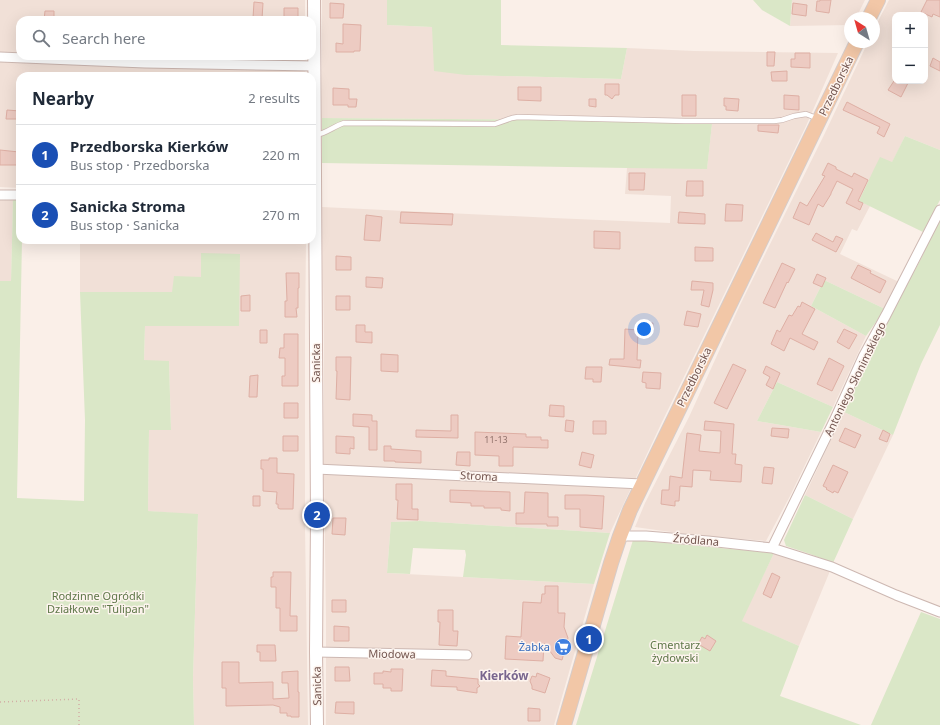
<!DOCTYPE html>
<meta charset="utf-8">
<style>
body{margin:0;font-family:"Noto Sans",sans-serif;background:#f2f2f3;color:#1f2937}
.controls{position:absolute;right:12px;top:12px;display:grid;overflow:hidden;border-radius:8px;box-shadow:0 4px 16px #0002}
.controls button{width:36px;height:36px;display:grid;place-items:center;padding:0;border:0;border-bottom:1px solid #e0e1e3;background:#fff;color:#1f2937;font:20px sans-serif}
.compass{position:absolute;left:844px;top:12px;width:36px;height:36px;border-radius:50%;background:#fff;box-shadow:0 4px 16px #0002;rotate:323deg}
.you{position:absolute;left:644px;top:329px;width:14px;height:14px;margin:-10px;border:3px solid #fff;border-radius:50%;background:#1a73e8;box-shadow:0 0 0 6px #1a73e833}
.badge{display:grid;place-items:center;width:26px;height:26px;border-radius:50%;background:#d85c59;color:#fff;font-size:13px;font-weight:700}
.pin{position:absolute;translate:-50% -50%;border:2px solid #fff;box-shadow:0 1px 4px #0006}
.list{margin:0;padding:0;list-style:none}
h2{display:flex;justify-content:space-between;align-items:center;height:52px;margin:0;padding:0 16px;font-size:17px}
h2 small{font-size:13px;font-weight:400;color:#747a83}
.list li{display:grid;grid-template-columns:26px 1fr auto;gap:12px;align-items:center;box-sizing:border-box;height:60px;padding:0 16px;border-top:1px solid #e0e1e3}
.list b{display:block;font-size:15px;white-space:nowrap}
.list p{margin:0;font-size:13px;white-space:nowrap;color:#747a83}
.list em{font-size:13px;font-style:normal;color:#747a83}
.icon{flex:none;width:22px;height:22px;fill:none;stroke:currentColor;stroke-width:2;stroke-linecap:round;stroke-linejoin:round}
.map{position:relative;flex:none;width:940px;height:725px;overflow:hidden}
.search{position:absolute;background:#fff;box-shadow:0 4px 16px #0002;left:16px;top:16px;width:300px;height:44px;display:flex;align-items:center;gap:10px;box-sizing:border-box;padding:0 14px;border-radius:12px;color:#747a83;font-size:15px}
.panel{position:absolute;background:#fff;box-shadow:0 4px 16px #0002;left:16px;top:72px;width:300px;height:172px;border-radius:12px}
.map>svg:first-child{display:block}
.residential{fill:#f1e0d7;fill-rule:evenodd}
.green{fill:#dae7c7}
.building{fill:#edcbc2;stroke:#deafa4}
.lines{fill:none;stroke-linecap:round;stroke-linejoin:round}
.lane-casing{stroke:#cdb8b2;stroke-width:6}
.street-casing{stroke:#cdb8b2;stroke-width:11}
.secondary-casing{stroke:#d0b7b0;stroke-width:14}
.primary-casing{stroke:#d5ccca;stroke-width:16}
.path{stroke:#d2aea5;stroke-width:1.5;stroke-dasharray:1 3;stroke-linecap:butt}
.lane{stroke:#fff;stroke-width:4.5}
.street{stroke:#fff;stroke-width:9}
.secondary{stroke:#fff;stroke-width:12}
.primary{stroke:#f2c7a7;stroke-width:14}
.labels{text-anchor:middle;stroke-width:3;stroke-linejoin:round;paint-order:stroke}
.number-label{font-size:9px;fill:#91726b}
.street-label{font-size:11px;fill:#72544e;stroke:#fdf4ee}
.park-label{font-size:11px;fill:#5e7748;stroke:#fdf4ee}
.shop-label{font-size:11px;fill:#366cbe;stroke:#fdf4ee;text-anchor:end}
.neighbourhood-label{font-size:12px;font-weight:bold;fill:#79668e;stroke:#fdf4ee}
</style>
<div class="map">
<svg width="940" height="725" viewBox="0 0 940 725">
<rect width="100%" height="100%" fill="#faefe8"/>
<!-- residential -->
<path class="residential" d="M0 0H305V20H20V56H306L305 76H20V188L0 187Z
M322 0H387V25L432 27 466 75 621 79 627 48 694 51 838 53 806 126 661 424 610 533 420 521 391 522 387 573 594 584 554 725H326V619L324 476V347L322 207 553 218 670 223 671 196 625 194 627 168H707L712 124 568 120 322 118Z
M792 0H865L856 18H850V25L790 26Z
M889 0H940V150L905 136 892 163 860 201 870 206 857 231 852 229 840 254 899 282 885 309 824 280 811 306 866 336 833 407 777 382 757 421 821 432 790 496 766 541 692 535 635 527 645 503 689 417 740 305 825 133 868 42H874V29ZM895 15H925V81H895Z
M0 199H13L11 281H0Z
M80 240H306L305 334V528L308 725H194L193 678 198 515 148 511 149 430 171 429 169 361H144L145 325 239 326 201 277 173 292H80Z
M844 412 893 435 853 519 805 495Z
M774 553 830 571 799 646 741 621Z"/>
<!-- green -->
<path class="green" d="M387 0H501V45L627 48 621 79 466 75 434 71 432 27 387 25Z
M753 0H792L790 26 762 10Z
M322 118 568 120 712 124 707 169 627 168 322 163Z
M905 136 940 150V200L923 232 859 201 874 169 880 157 892 162Z
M13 199 20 200V240H22L17 498 84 501 85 420 80 292H172L174 276 201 277V253L240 254 239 326H145L144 360 169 361 171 430H149L148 511 198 514 193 678 194 725H0V281H11Z
M940 216V325L921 364 893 435 844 412 873 347 922 257Z
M824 280 885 309 866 336 811 306Z
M777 382 833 407 821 432 757 421Z
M805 495 853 519 833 563 810 554 786 546 784 540Z
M420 521 610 533 594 584 463 577 466 555 465 550 413 548 410 574 387 573 391 522Z
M633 540 774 553 742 621 799 646 780 696 861 725H576Z
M921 612 940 619V725H871Z"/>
<!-- building -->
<path class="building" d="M820 0H831L829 13 816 11 817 1H820Z
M927 0H940V17L933 14 932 17 921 12Z
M254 2 263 3 262 19 253 18Z
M330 3 344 4 343 18H330Z
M793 3 807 5 806 16 792 14Z
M284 8H298V20H284Z
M45 11H54V20H44Z
M343 24 361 25 360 51H354V52H336V43L343 44Z
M767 52H775L774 66H767Z
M795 53H810V68L791 67V59H795Z
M933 58 940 62V71L930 66Z
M787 71V81H772L771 72Z
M894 81H909L901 97 888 90Z
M605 84H619V95H615L612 99 607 95H605Z
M518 87H541V101L518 100Z
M333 88 349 89V99H357L356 107H348V105H333Z
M682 95H696V116H682Z
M784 95 799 96V110L784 109Z
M724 98 739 99 738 111 726 110V106H724Z
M589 99H596V107L589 106Z
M847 102 890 124 884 137 877 133 880 127 843 110Z
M7 110 20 111V119H6Z
M758 125H779L778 133 758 131Z
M0 150 19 152 18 165H0Z
M828 163 836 167V169L852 177 854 173 868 180 858 201 863 203 860 210 846 203 853 189 837 181 831 193V194L823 207 818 204 809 225 793 218 800 202 807 206 825 176 822 175Z
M629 173H645L644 190H629Z
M687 181H703V196H686Z
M726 204 743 205 742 221H725Z
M401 212 453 214 452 225 400 223Z
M679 212 705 214V224L678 223Z
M366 215 382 217 380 241 364 240Z
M594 231 620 232V249L594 248Z
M816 233 833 242 836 236 843 239 836 252 812 240Z
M695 247 713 248V261H695Z
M336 256 351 257V270H336Z
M782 263 795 269 788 283 787 282 775 308 763 303Z
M858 265 871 271 870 273 886 281 880 293 851 278Z
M286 273H299V288H298V308H296L297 317H285V301H287Z
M817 274 826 278 822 287 813 283Z
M366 277 383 278 382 288 366 287Z
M692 281 713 283V290L709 307 701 305 704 290H691Z
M250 295V311H241V296Z
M336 296H350V310H336Z
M802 302 815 309 802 334 818 342 814 350 790 338 784 351 771 344 777 330 780 332 789 315 792 316 798 306 800 307Z
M687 311 701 314 698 327 684 325Z
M639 322 653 323V331L638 330 637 360H641L640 368 609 365 610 359H624L625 329 638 330Z
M356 325H365V332H372V343L356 342Z
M844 329 857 335 849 349 837 342Z
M260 330H267V343H260Z
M284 334H298V386H282V376H285V358H279L280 348H284Z
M381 354 398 355V372L381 371Z
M336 357H351L350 400 336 399 337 371H336Z
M829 358 844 366 832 391 817 384Z
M733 364 746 370 727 409 714 403Z
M766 366 780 373 773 389 766 385 770 377 763 373Z
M586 367H602L601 382H593V379H585Z
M643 372 661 373 660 389 646 388V383L642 382Z
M258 375 257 397H249L250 376Z
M284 403H298V418H284Z
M550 405 564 406V417L549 416Z
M353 414 372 415V421H377V450H369V427L353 426Z
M451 415H458V438L416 437V430L451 431Z
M566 420 574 421 573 432 565 431Z
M593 421H606V434H593Z
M705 421 734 424 732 454H736L735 464 742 465 741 482 710 480 711 471 693 470 692 487 680 486 679 501H675V506L661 504 662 490H669L670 476 682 478 687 433 701 435 699 451 720 453 721 431 704 430Z
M772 428 789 429 788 438 771 436Z
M845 428 861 435 855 448 839 441Z
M883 430 890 434 887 442 879 439Z
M475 432 526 434V437H541V440H548V448L513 447V466H499V456L475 455Z
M283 436H298V451H283Z
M336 436 354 437V449L350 448V454L336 453Z
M384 446H391V449L421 451V463L395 462V461H384Z
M457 452H470V466L456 465Z
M582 452 594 455 591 468 579 465Z
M269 458H277V473L294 474 293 509H280L278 508V504H276L277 492 263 491V469H261V460H269Z
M833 465 848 472 838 493 834 491 833 493 826 489 827 488 823 486Z
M764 467 774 468 772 484 762 483Z
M396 484H412V509H418V520L397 519 398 500H396Z
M450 490 510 492V511L501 510V508H484V506H471V503L450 502Z
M525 492 548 493V517H558V526H547V524H516V513H524Z
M565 495H586L604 496 602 529 580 527V509H565Z
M253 496H260V506H253Z
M333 518H346L345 535 332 534Z
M273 572H291L290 616H297V631H280V608H276V587H271V577H273Z
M772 573 780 577 771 598 763 594Z
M545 586H558V613H565L564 627 568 638 562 660 555 658 544 643 543 661 505 659 506 636 521 637 523 602 541 603 542 594H545Z
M332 600H346V612H332Z
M438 610H453V631H458L457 646 439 645 440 622H438Z
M334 626 349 627V641H334Z
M707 635 716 641 710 651 698 644 702 637 705 639Z
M257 645H275L276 661H260V652H257Z
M222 662H239V683L273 682V699L289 698 288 683H282V672L298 671V692H299V717H291V716H287V713H280V707L273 705 226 706V688H222Z
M335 667H349L350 681H335Z
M391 669H403L402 691H391V688H383V684H374V673H383V671L391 672Z
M432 670 446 671V676L478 679V684L480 686 477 688V693L457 690V687L431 686Z
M537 673 550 678 545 693 532 689V686L530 681 532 676 536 677Z
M336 702H354V714L335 713Z
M528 708 540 709V721H528Z"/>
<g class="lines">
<defs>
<path id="lane" d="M316 135C327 133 334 126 344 123L495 124 512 118 518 117 685 121H774L782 120 794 116 806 114 819 119"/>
<path id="street" d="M0 57 145 63 314 66
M0 195H20
M316 469 642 484
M620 536H646L708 541 772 548 832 567 896 595 940 612
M772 548 834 421 863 357 886 315 940 210
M316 652 467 655"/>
<path id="secondary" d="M314 0 317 518 316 652 317 725"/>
<path id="primary" d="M869 18 878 0
M564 725 611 563 620 536 630 510 857 42"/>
</defs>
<!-- lane casing -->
<use href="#lane" class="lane-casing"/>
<!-- street casing -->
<use href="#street" class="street-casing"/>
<!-- secondary casing -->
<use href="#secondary" class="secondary-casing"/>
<!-- primary casing -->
<use href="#primary" class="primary-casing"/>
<!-- path -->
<path class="path" d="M0 702 79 699V725"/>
<!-- lane -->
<use href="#lane" class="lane"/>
<!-- street -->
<use href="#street" class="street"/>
<!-- secondary -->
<use href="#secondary" class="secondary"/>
<!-- primary -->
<use href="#primary" class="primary"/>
</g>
<!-- icons -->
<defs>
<symbol id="supermarket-disc" viewBox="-11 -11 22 22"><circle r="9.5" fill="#3f7fe0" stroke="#fdf4ee"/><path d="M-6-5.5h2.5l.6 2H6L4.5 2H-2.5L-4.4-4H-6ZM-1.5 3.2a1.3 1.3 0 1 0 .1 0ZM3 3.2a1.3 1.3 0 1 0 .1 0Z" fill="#fff"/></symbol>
</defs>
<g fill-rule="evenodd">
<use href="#supermarket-disc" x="553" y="637" width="20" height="20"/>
</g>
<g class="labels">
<!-- number labels -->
<g class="number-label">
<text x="496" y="443">11-13</text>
</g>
<!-- street labels -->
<g class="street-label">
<text transform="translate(836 86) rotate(-64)" y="4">Przedborska</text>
<text transform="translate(316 363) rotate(-90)" y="4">Sanicka</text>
<text transform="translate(694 377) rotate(-64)" y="4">Przedborska</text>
<text transform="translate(855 379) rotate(-64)" y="4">Antoniego Słonimskiego</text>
<text transform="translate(479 476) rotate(3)" y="4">Stroma</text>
<text transform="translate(696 540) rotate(5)" y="4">Źródlana</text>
<text transform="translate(392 654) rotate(1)" y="4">Miodowa</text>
<text transform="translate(317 686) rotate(-91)" y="4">Sanicka</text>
</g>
<!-- park labels -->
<g class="park-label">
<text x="98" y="600">Rodzinne Ogródki<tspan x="98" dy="13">Działkowe "Tulipan"</tspan></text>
<text x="675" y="649">Cmentarz<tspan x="675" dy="13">żydowski</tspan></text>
</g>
<!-- shop labels -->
<g class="shop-label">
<text x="550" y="651">Żabka</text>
</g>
<!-- neighbourhood labels -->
<g class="neighbourhood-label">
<text x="504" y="680">Kierków</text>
</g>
</g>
</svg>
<div class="controls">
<button>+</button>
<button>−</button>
</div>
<svg class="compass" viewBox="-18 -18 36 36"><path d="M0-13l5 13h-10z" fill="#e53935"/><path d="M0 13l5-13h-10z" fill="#747a83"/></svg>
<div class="you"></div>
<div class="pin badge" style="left:589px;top:639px;background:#1a4fb4">1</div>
<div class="pin badge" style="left:317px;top:515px;background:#1a4fb4">2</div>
<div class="search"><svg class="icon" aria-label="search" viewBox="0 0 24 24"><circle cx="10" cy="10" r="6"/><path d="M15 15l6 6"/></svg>Search here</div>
<section class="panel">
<h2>Nearby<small>2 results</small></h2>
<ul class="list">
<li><span class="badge" style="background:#1a4fb4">1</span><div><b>Przedborska Kierków</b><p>Bus stop · Przedborska</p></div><em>220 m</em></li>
<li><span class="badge" style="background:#1a4fb4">2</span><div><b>Sanicka Stroma</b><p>Bus stop · Sanicka</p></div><em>270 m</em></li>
</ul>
</section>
</div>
